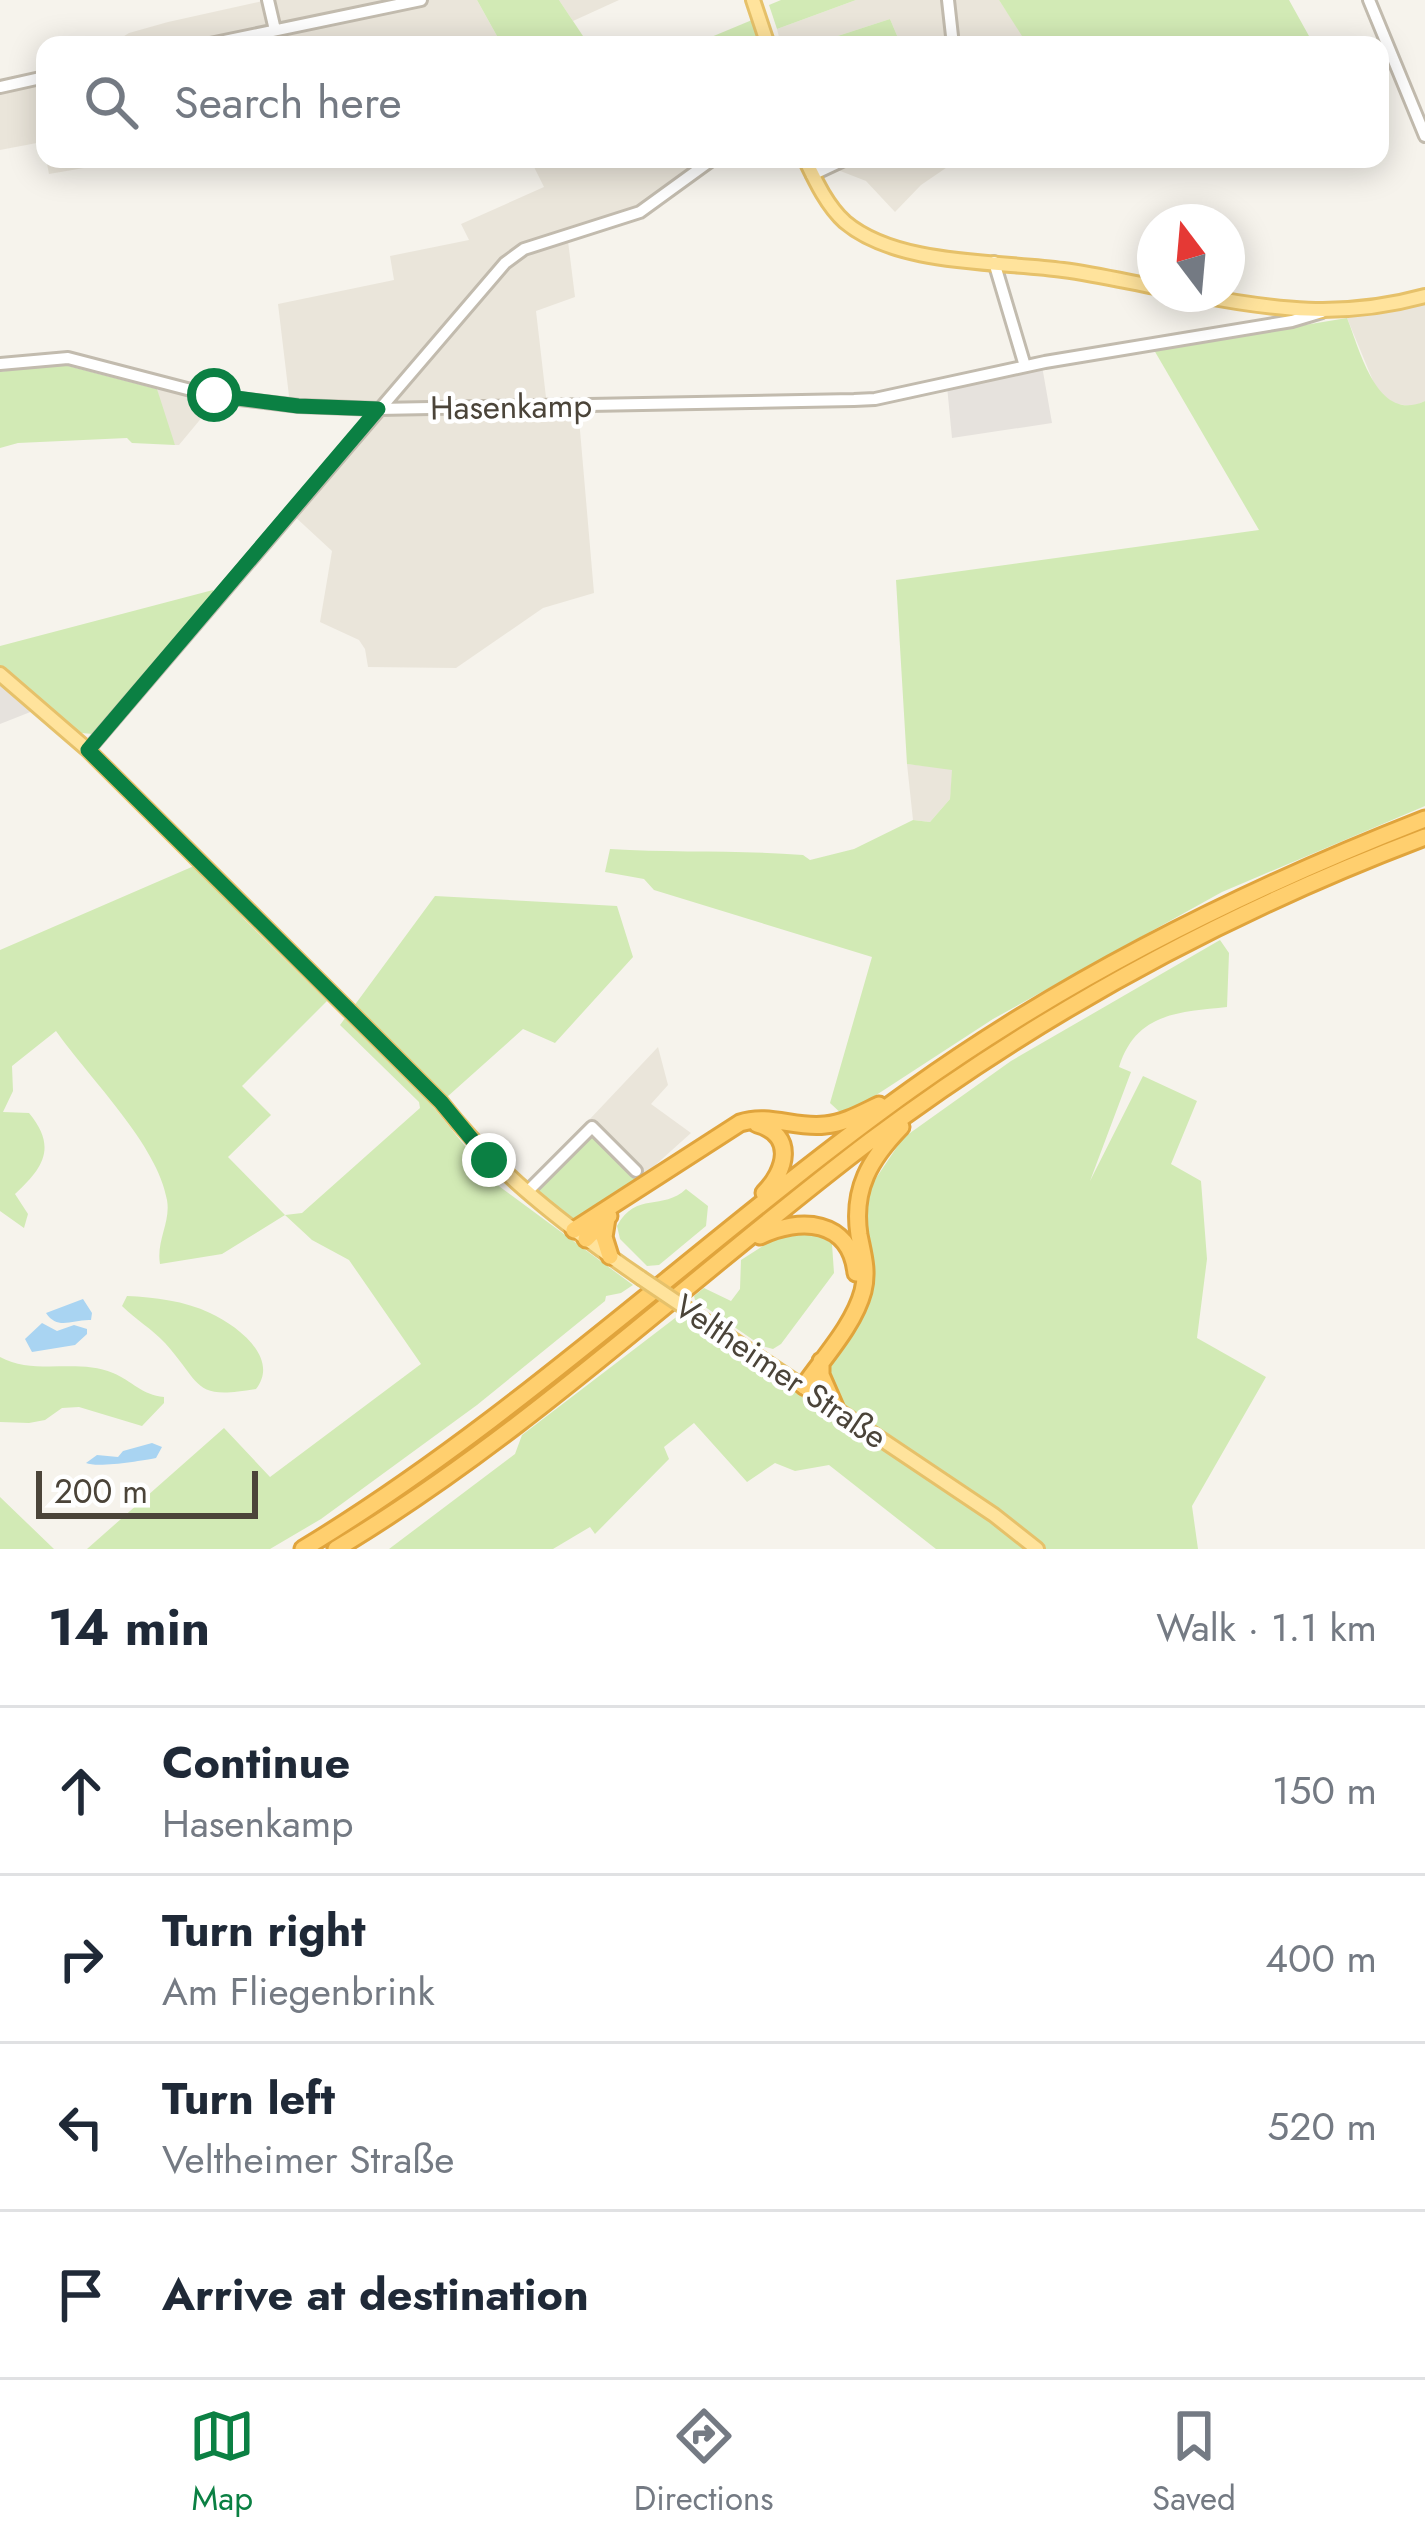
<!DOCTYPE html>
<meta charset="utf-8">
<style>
body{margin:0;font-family:Jost,sans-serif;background:#f2f2f3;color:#1f2937}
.compass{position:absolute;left:1137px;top:204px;width:108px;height:108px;border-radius:50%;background:#fff;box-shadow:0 6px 30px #0003;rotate:344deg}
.scale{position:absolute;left:36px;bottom:30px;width:222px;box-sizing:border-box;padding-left:12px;border:6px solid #4b4439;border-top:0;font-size:33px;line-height:42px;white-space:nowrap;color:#4b4439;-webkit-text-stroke:9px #fff;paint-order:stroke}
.stop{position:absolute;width:36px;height:36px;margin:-27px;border:9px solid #0b8043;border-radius:50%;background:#fff}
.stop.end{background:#0b8043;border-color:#fff;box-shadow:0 3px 12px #0008}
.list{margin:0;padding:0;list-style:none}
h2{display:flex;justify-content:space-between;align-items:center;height:156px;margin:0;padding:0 48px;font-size:51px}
h2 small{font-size:39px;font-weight:400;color:#747a83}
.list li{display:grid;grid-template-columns:78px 1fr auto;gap:36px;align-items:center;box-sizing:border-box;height:168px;padding:0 48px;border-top:3px solid #e0e1e3}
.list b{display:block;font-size:45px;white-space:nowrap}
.list p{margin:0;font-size:39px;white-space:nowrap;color:#747a83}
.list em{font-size:39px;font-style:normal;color:#747a83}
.icon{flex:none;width:66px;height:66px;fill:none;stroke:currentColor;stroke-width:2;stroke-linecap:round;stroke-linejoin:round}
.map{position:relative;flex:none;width:1425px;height:1549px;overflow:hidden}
.search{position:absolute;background:#fff;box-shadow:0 6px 30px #0003;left:36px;right:36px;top:36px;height:132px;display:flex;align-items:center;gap:30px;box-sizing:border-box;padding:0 42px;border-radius:24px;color:#747a83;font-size:45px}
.sheet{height:828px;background:#fff}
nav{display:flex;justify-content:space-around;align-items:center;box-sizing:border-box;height:168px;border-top:3px solid #e0e1e3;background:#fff;font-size:33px;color:#747a83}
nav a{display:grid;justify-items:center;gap:6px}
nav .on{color:#0b8043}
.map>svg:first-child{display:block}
.residential{fill:#eae5da}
.industrial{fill:#e6e2dd}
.green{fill:#d2eab5}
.water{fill:#a9d4f2}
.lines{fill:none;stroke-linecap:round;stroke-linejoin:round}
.minor-casing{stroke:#c2bbae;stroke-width:16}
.major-casing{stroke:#e6c16a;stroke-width:18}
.highway-casing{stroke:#e0a43c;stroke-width:21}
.minor{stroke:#fff;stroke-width:10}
.major{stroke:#ffe39c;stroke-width:12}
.highway{stroke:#ffcf6e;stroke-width:15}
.major-bridge-casing{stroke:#e6c16a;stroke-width:18;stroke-linecap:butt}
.major-bridge{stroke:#ffe39c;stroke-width:12}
.route{stroke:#0b8043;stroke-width:15}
.labels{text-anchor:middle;stroke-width:9;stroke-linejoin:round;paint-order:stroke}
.street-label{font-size:33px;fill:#4b4439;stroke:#fff}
</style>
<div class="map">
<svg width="1425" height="1549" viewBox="0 0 1425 1549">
<rect width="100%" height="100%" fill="#f6f3ec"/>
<!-- residential -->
<path class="residential" d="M267 0H477L502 45H110L129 33 168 22Z
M559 0H619L573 21Z
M856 0H999L1023 36 1005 45H901L890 19 810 45H781L777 29Z
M45 81V154L42 142 0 150V90Z
M46 159H136L49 174Z
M530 159H720L643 215 568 241 575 297 536 311 547 406 578 407 594 593 543 608 456 668 368 667 365 649 359 640 320 622 332 551 292 514 384 405 293 401 289 396 278 304 394 280 390 256 469 240 461 224 544 187Z
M822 159H959L921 185 895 212 866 181 825 165Z
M1425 299V401L1414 406 1394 404 1376 388 1347 318Z
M165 384 218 398 179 445H175L168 432 157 390Z
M907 764 953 769 950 799 930 822 913 820Z
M658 1047 668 1085 651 1104 691 1133 642 1177 589 1120Z"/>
<!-- industrial -->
<path class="industrial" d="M1042 366 1052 423 952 438 947 386Z
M0 675 38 709 0 724Z"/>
<!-- green -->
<path class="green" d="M477 0H559L589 45H502Z
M781 0H856L777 29 769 5Z
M999 0H1289L1314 45H1005L1022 36Z
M890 19 901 45H810Z
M752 20 760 45H692Z
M1347 318C1360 350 1377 424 1425 401V806L1222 892 993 1019 844 1116 830 1103 872 957 654 890 644 879 605 872 610 849C675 853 739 850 803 855L810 860 854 849 913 820 930 822 950 799 952 770 907 764 896 580 1259 530 1154 350Z
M37 366H68L157 389 175 445 132 443 127 438 18 443 0 448V372Z
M213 590 215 594 93 734 81 733 0 667V646Z
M194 866 200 868 245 920 327 1001 242 1086 271 1115 228 1157 285 1215 302 1213 420 1108 419 1102 340 1025 435 896 617 906 633 957 555 1043 523 1029 447 1097 430 1103 496 1184 633 1285 621 1293 606 1296 605 1301 477 1405 321 1519 270 1549H87L224 1428 270 1477 421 1364 349 1260 312 1240 285 1215 222 1254 160 1264C156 1241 171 1222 167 1200 158 1145 90 1079 56 1031L12 1066 13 1091 3 1112 29 1113C57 1147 44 1167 15 1194L28 1214 24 1228 0 1211V950Z
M1220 940 1229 953 1227 1007C1178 1012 1136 1013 1119 1067L1131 1072 1090 1181 1143 1076 1197 1101 1171 1164 1201 1181 1207 1259 1197 1338 1266 1377 1192 1506 1198 1549H936L829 1465 795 1471 775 1463 747 1482 694 1423 664 1447 669 1459 595 1534 590 1527 553 1549H389L515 1454 522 1435 679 1315 816 1405 831 1381 830 1366 869 1301 873 1272 863 1221 866 1193 903 1138 1011 1061Z
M595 1132 644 1181 577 1221 571 1220 538 1194 537 1185 585 1135Z
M686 1189 708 1206 706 1226 659 1265 647 1266 620 1239 617 1226C636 1191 663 1211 686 1189Z
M795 1233 817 1234 832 1244 834 1273 781 1344 773 1349 762 1346 695 1300 694 1296 704 1288 731 1301 740 1289 741 1260 774 1239Z
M127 1296C154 1297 185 1301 210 1313 238 1326 280 1358 256 1389 192 1400 203 1385 165 1343 152 1329 135 1319 122 1306Z
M0 1357C35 1376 77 1358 113 1373 132 1381 142 1395 164 1397V1403L142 1426 79 1407 62 1408 45 1420 29 1423 0 1422Z
M0 1497 54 1549H0Z"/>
<!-- water -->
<path class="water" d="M83 1299 92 1313 91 1320C73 1319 58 1331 46 1313Z
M42 1323 57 1331 74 1325 87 1329V1334L75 1345 32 1352 25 1339Z
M152 1443 162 1447 156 1458C141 1461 97 1468 86 1463L97 1455 118 1457 123 1451Z"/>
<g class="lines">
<defs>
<path id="minor" d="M268 0 275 30
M948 0 953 45
M1369 0 1425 136
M205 45 421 0
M0 87 45 77
M812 175 846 159
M994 262 1025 366
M0 364 68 358 214 396 299 406 378 409 854 400 875 399 1045 362 1292 321 1322 312
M88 750 505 263 524 249 640 212 713 159
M527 1192 592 1127 636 1171"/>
<path id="major" d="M753 0 768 45
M805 159C815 180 827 206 845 222 897 266 998 261 1063 270 1094 274 1124 281 1155 287
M1191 294C1275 310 1342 319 1425 296
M0 674 88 750 441 1102C496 1173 567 1227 641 1278
M687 1309 994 1515 1037 1549"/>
<path id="highway" d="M757 1124C796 1135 786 1171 764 1193
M607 1218 604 1237 610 1256
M574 1230 740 1123C769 1113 796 1129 825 1125 845 1123 862 1113 879 1105
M760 1236C800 1217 850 1219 856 1273
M586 1239 609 1216
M821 1361V1375L835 1407
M804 1386C824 1357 854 1325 863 1291 868 1271 863 1255 859 1235 852 1189 870 1159 901 1127
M303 1549C521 1417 705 1237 912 1089 1070 976 1244 890 1425 819
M336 1549C528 1434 692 1276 870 1141 1039 1014 1227 912 1425 837"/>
</defs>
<!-- minor casing -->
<use href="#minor" class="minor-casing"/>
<!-- major casing -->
<use href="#major" class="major-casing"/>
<!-- highway casing -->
<use href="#highway" class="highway-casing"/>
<!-- minor -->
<use href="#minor" class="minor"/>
<!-- major -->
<use href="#major" class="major"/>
<!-- highway -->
<use href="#highway" class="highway"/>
<defs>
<path id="major-bridge" d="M641 1278 687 1309"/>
</defs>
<!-- major-bridge casing -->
<use href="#major-bridge" class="major-bridge-casing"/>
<!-- major-bridge -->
<use href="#major-bridge" class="major-bridge"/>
</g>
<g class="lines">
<!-- route -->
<path class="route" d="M214 395 298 406 378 409 88 750 441 1102 489 1160"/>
</g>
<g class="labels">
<!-- street labels -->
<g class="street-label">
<text transform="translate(511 406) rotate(-1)" y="12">Hasenkamp</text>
<text transform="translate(781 1371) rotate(34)" y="12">Veltheimer Straße</text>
</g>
</g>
</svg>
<svg class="compass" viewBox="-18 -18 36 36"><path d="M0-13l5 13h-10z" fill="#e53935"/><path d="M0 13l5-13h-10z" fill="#747a83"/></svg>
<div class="scale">200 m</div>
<div class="stop" style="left:214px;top:395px"></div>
<div class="stop end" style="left:489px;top:1160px"></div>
<div class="search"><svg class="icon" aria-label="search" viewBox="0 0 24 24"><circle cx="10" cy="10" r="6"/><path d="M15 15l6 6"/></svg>Search here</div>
</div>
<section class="sheet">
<h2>14 min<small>Walk · 1.1 km</small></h2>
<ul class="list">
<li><svg class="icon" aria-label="ahead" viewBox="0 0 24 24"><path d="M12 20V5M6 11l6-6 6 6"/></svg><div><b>Continue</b><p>Hasenkamp</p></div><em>150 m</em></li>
<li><svg class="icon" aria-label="right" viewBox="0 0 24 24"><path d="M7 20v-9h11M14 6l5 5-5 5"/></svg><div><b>Turn right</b><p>Am Fliegenbrink</p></div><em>400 m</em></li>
<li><svg class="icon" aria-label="left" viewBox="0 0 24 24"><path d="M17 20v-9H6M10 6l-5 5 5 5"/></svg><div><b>Turn left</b><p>Veltheimer Straße</p></div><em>520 m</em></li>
<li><svg class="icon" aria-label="arrive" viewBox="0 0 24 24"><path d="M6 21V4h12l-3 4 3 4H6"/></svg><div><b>Arrive at destination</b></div></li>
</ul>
</section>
<nav>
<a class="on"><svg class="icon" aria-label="map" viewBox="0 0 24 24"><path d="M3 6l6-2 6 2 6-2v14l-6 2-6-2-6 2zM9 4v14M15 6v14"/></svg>Map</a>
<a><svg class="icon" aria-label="directions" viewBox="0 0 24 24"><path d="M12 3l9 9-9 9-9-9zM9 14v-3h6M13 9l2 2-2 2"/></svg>Directions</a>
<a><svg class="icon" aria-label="saved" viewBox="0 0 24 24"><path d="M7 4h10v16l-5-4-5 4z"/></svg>Saved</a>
</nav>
